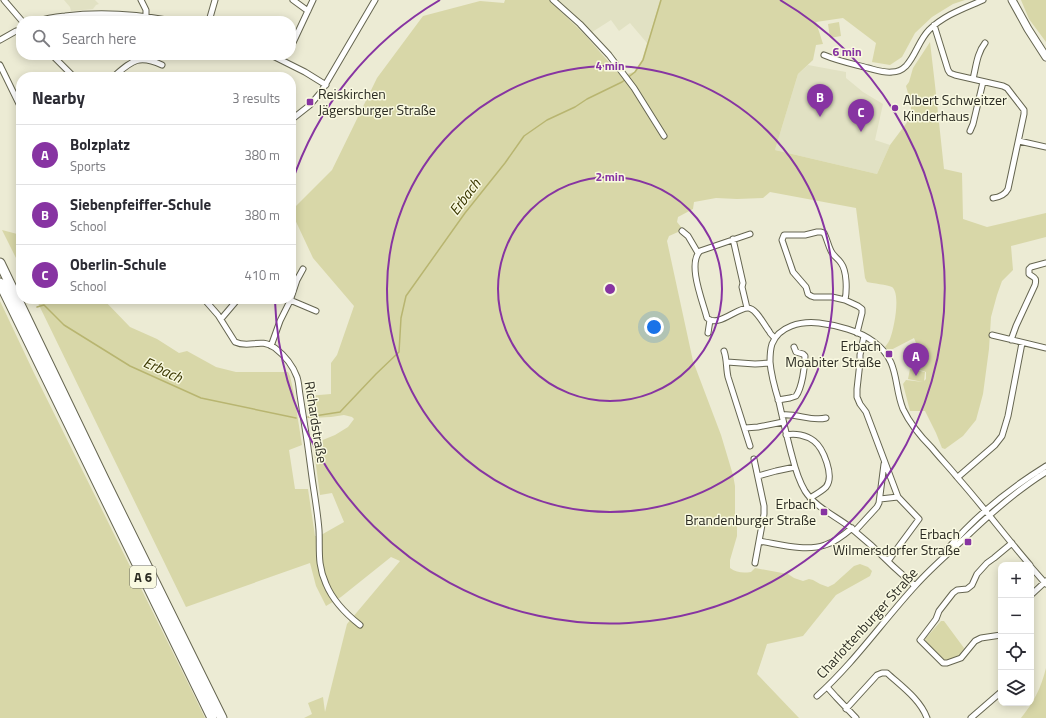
<!DOCTYPE html>
<meta charset="utf-8">
<style>
body{margin:0;font-family:"Titillium Web",sans-serif;background:#f7f7f7;color:#2b2b33}
.controls{position:absolute;right:12px;bottom:12px;display:grid;overflow:hidden;border-radius:8px;box-shadow:0 2px 10px #0003}
.controls button{width:36px;height:36px;display:grid;place-items:center;padding:0;border:0;border-bottom:1px solid #e1e1e2;background:#fff;color:#2b2b33;font:20px sans-serif}
.you{position:absolute;left:654px;top:327px;width:14px;height:14px;margin:-10px;border:3px solid #fff;border-radius:50%;background:#1a73e8;box-shadow:0 0 0 6px #1a73e833}
.badge{display:grid;place-items:center;width:26px;height:26px;border-radius:50%;background:#8734a2;color:#fff;font-size:13px;font-weight:700}
.pin{position:absolute;translate:-50% -33px;filter:drop-shadow(0 1px 2px #0008)}
.pin::after{content:'';position:absolute;top:21px;width:14px;height:12px;background:inherit;clip-path:polygon(0 0,100% 0,50% 100%)}
.list{margin:0;padding:0;list-style:none}
h2{display:flex;justify-content:space-between;align-items:center;height:52px;margin:0;padding:0 16px;font-size:17px}
h2 small{font-size:13px;font-weight:400;color:#7c7c81}
.list li{display:grid;grid-template-columns:26px 1fr auto;gap:12px;align-items:center;box-sizing:border-box;height:60px;padding:0 16px;border-top:1px solid #e1e1e2}
.list b{display:block;font-size:15px;white-space:nowrap}
.list p{margin:0;font-size:13px;white-space:nowrap;color:#7c7c81}
.list em{font-size:13px;font-style:normal;color:#7c7c81}
.icon{flex:none;width:22px;height:22px;fill:none;stroke:currentColor;stroke-width:2;stroke-linecap:round;stroke-linejoin:round}
.map{position:relative;flex:none;width:1046px;height:718px;overflow:hidden}
.search{position:absolute;background:#fff;box-shadow:0 2px 10px #0003;left:16px;top:16px;width:280px;height:44px;display:flex;align-items:center;gap:10px;box-sizing:border-box;padding:0 14px;border-radius:16px;color:#7c7c81;font-size:15px}
.panel{position:absolute;background:#fff;box-shadow:0 2px 10px #0003;left:16px;top:72px;width:280px;height:232px;border-radius:16px}
.map>svg:first-child{display:block}
.built{fill:#e1e1c3}
.green{fill:#d8d7a8}
.lines{fill:none;stroke-linecap:round;stroke-linejoin:round}
.stream{stroke:#b8b570;stroke-width:1.5}
.street-casing{stroke:#656550;stroke-width:7}
.secondary-casing{stroke:#656550;stroke-width:9}
.highway-casing{stroke:#656550;stroke-width:11}
.street{stroke:#fff;stroke-width:5}
.secondary{stroke:#fff;stroke-width:7}
.highway{stroke:#fff;stroke-width:9}
.ring{fill:none;stroke:#8734a2;stroke-width:2}
.poi-dot{fill:#8734a2;stroke:#f9f9e1;stroke-width:1.5}
.labels{text-anchor:middle;stroke-width:3;stroke-linejoin:round;paint-order:stroke}
.shield{fill:#f9f9e1;stroke:#6a6a5c;stroke-width:1}
.shield-label{font-size:13px;font-weight:bold;fill:#2c2c23}
.poi-label{font-size:14px;fill:#2c2c23;stroke:#f9f9e1;text-anchor:end}
.street-label{font-size:14px;fill:#2c2c23;stroke:#f9f9e1}
.water-label{font-size:15px;font-style:italic;fill:#3b3800;stroke:#f9f9e1}
.centre{fill:#8734a2;stroke:#f9f9e1;stroke-width:2}
.ring-label{font-size:12px;text-anchor:middle;font-weight:bold;fill:#8734a2;stroke:#f9f9e1;stroke-width:3;stroke-linejoin:round;paint-order:stroke}
</style>
<div class="map">
<svg width="1046" height="718" viewBox="0 0 1046 718">
<rect width="100%" height="100%" fill="#ecebd4"/>
<!-- built -->
<path class="built" d="M64 0H95L99 4 96 5 93 9 71 11 70 7Z
M552 0H660L647 43 630 23 619 31 611 20 586 36 556 7Z
M808 65 846 72V78L863 92 883 104 875 140 890 145 877 174 775 150 798 74Z"/>
<!-- green -->
<path class="green" d="M505 0H552L556 7 586 36 621 76 634 72 642 60 660 0H965L953 4 932 17 915 33 902 57 890 65 872 62 876 43 843 18 816 22 823 44 816 45 813 60 798 74 775 150 877 174 890 145 911 117V104L906 86 909 82 913 68 930 42 935 85 944 169 962 173 963 219 987 227 1046 213V237L1011 246 1013 270 1002 281 997 295 991 317 989 349 983 394 976 420 963 436 945 449 942 448 936 433 925 411H910L903 384 906 380 923 382 908 379 910 369 925 372 924 381 926 379V372L917 369 913 356 918 348 914 338 889 351 885 347C887 344 889 342 890 339 894 329 901 294 892 287 888 285 872 283 867 282L865 278 856 208 770 192 763 198 737 199 716 198 694 202 693 209 678 217 677 222 681 227 678 232 669 236 667 241 693 361 721 435 733 475 735 486V513L737 525V536L730 560V568C737 573 743 573 751 572L755 568 788 574 794 578 803 581 809 579 813 580 820 584 828 587 834 584 854 566 860 564 868 567 872 571 870 576 836 595 803 636 767 644 757 674 799 718H304L312 714 308 703 323 697 325 712 347 624 400 561 391 557 341 597 326 606 316 586 310 563 186 607 36 299H103L130 327 157 339 179 353 187 351 216 367 236 372H288L290 376 294 394 302 445 289 450 295 489H308L315 536 321 535 344 522 332 493 320 495 313 444 335 435 348 427 354 419 352 417 344 415 331 417 310 418 307 396 331 394V363L337 355 354 306 313 258 291 211 332 170 377 78 423 16 480 1 504 3Z
M1021 0H1046V42L1029 19Z
M839 22 841 36 830 38 828 24Z
M2 230 21 235V268Z
M0 301 34 373 190 687 205 718H0Z
M941 621H944L964 648 962 655 945 661 926 642 925 639Z
M1046 668V718H1021C1034 702 1041 688 1046 668Z"/>
<g class="lines">
<!-- stream -->
<path class="stream" d="M37 307 44 305 64 325 130 366 201 398 296 418
M308 417 340 412 376 374 399 352 401 318 406 296 465 213 505 163 524 136 547 120 575 107 587 99 622 82 635 72 643 60 661 0"/>
<defs>
<path id="street" d="M4 0 22 21
M141 0 146 10V16
M293 0 308 11
M553 0 580 24 609 55 634 88 664 136
M38 21C47 18 56 17 65 16 102 11 137 14 173 21
M209 21 215 0
M934 25 948 70 950 73 955 75 1003 86 1007 88 1024 110V114L1008 189C1005 195 1000 197 993 198
M0 40 16 31
M291 47 313 0
M52 55 74 77
M271 55 305 72 326 85
M824 55C838 61 853 64 868 68 876 70 884 73 892 72 898 72 902 70 906 66 916 55 919 40 929 30 944 15 965 8 983 0
M0 65 21 108
M113 77C132 61 138 54 162 65
M973 79C976 67 977 53 985 43
M291 120 310 105 321 92 375 0
M970 131 973 124 983 82
M1019 141 1046 147
M682 231 688 236 698 253
M750 234 700 251C687 264 703 302 707 318 718 328 736 308 748 308 756 308 764 325 769 331 770 334 773 336 775 338
M733 239 743 283 742 287 747 308
M291 298 297 280 303 269
M204 299 218 315 235 342C250 349 260 337 275 348 284 355 293 366 297 377 299 383 299 389 300 395 302 408 304 421 306 434 309 453 311 472 314 491 316 504 318 517 319 530 320 550 317 564 326 584 333 601 346 614 360 625
M290 300 316 311
M845 300C847 290 847 271 841 263 838 258 833 256 831 251 828 245 827 239 824 233L821 232H817L805 235H784L782 240 793 272 806 287 808 294 811 296 814 297H832L845 300 858 306 862 309V313L857 333
M221 319 238 299
M708 333 710 320
M992 335 1046 348
M864 336 860 355V362L857 389V397L860 404 866 412 898 497 919 519 888 561
M1011 340 1016 326 1035 285C1037 277 1034 278 1029 274V269L1031 267 1046 263
M271 346 280 321 291 299
M724 351C727 359 726 368 728 377L750 446
M727 362 755 364 770 363
M778 400 790 398 796 396C802 388 805 366 805 356L803 354 796 352 794 347
M782 415C797 413 811 422 826 418
M745 428 758 427 783 422
M786 435C795 433 806 435 814 441 823 448 835 476 826 487 822 491 815 495 810 498
M754 459 764 506V514L755 563
M758 476 776 471 795 467
M958 477 995 445 1002 436 1008 416 1022 343
M880 499 898 497
M855 531 877 507 879 503 884 464
M759 541C779 544 805 552 825 545 835 542 844 535 852 528
M945 552C973 518 1009 489 1046 466
M1031 567 1046 584
M915 586C900 573 886 560 872 546 865 540 858 534 851 528 836 516 816 508 805 491 799 481 795 468 792 456 787 438 783 420 779 402 775 389 771 375 770 362 770 356 770 350 772 344 779 326 801 321 819 323 836 325 860 331 874 342 900 361 893 384 903 409 910 424 921 437 932 448 940 458 949 467 957 477 982 505 1005 536 1030 565
M1031 595 1046 581
M1001 635 981 638 975 641 961 658 947 663H943L920 640 936 619 939 611 953 593 957 590 967 589 972 585 977 574 987 563 994 558 1012 543
M827 687 836 697 856 718
M817 696C854 663 882 622 916 585 931 568 949 553 966 537 991 513 1017 490 1046 472
M846 709 877 675 882 673H887C901 686 920 699 927 718
M971 718 1001 692"/>
<path id="secondary" d="M1012 0 1028 29 1046 57"/>
<path id="highway" d="M0 263 105 481 222 718
M0 283 212 718"/>
</defs>
<!-- street casing -->
<use href="#street" class="street-casing"/>
<!-- secondary casing -->
<use href="#secondary" class="secondary-casing"/>
<!-- highway casing -->
<use href="#highway" class="highway-casing"/>
<!-- street -->
<use href="#street" class="street"/>
<!-- secondary -->
<use href="#secondary" class="secondary"/>
<!-- highway -->
<use href="#highway" class="highway"/>
</g>
<!-- distance rings -->
<g class="ring">
<circle cx="610" cy="289" r="112"/>
<circle cx="610" cy="289" r="223"/>
<path d="M291 185A335 335 0 0 1 440 0M780 0A335 335 0 1 1 275 301"/>
</g>
<!-- markers -->
<g class="poi-dot">
<rect x="306" y="98" width="8" height="8" rx="2"/>
<circle cx="895" cy="108" r="4"/>
<rect x="885" y="350" width="8" height="8" rx="2"/>
<rect x="820" y="508" width="8" height="8" rx="2"/>
<rect x="964" y="538" width="8" height="8" rx="2"/>
</g>
<g class="labels">
<!-- shield labels -->
<rect class="shield" x="130" y="566" width="26" height="22" rx="3"/>
<g class="shield-label">
<text x="143" y="582">A 6</text>
</g>
<!-- poi labels -->
<g class="poi-label">
<text x="318" y="99" text-anchor="start">Reiskirchen<tspan x="318" dy="16">Jägersburger Straße</tspan></text>
<text x="903" y="105" text-anchor="start">Albert Schweitzer<tspan x="903" dy="16">Kinderhaus</tspan></text>
<text x="881" y="351">Erbach<tspan x="881" dy="16">Moabiter Straße</tspan></text>
<text x="816" y="509">Erbach<tspan x="816" dy="16">Brandenburger Straße</tspan></text>
<text x="960" y="539">Erbach<tspan x="960" dy="16">Wilmersdorfer Straße</tspan></text>
</g>
<!-- street labels -->
<g class="street-label">
<text transform="translate(316 422) rotate(81)" y="5">Richardstraße</text>
<text transform="translate(867 623) rotate(-48)" y="5">Charlottenburger Straße</text>
</g>
<!-- water labels -->
<g class="water-label">
<text transform="translate(465 197) rotate(-53)" y="5">Erbach</text>
<text transform="translate(163 370) rotate(25)" y="5">Erbach</text>
</g>
</g>
<circle cx="610" cy="289" r="6" class="centre"/>
<g class="ring-label">
<text x="847" y="56">6 min</text>
<text x="610" y="70">4 min</text>
<text x="610" y="181">2 min</text>
</g>
</svg>
<div class="controls">
<button>+</button>
<button>−</button>
<button><svg class="icon" aria-label="locate" viewBox="0 0 24 24"><circle cx="12" cy="12" r="6"/><path d="M12 2v4M12 18v4M2 12h4M18 12h4"/></svg></button>
<button><svg class="icon" aria-label="layers" viewBox="0 0 24 24"><path d="M12 4l9 5-9 5-9-5zM3 14l9 5 9-5"/></svg></button>
</div>
<div class="you"></div>
<div class="pin badge" style="left:916px;top:376px">A</div>
<div class="pin badge" style="left:820px;top:117px">B</div>
<div class="pin badge" style="left:861px;top:132px">C</div>
<div class="search"><svg class="icon" aria-label="search" viewBox="0 0 24 24"><circle cx="10" cy="10" r="6"/><path d="M15 15l6 6"/></svg>Search here</div>
<section class="panel">
<h2>Nearby<small>3 results</small></h2>
<ul class="list">
<li><span class="badge">A</span><div><b>Bolzplatz</b><p>Sports</p></div><em>380 m</em></li>
<li><span class="badge">B</span><div><b>Siebenpfeiffer-Schule</b><p>School</p></div><em>380 m</em></li>
<li><span class="badge">C</span><div><b>Oberlin-Schule</b><p>School</p></div><em>410 m</em></li>
</ul>
</section>
</div>
